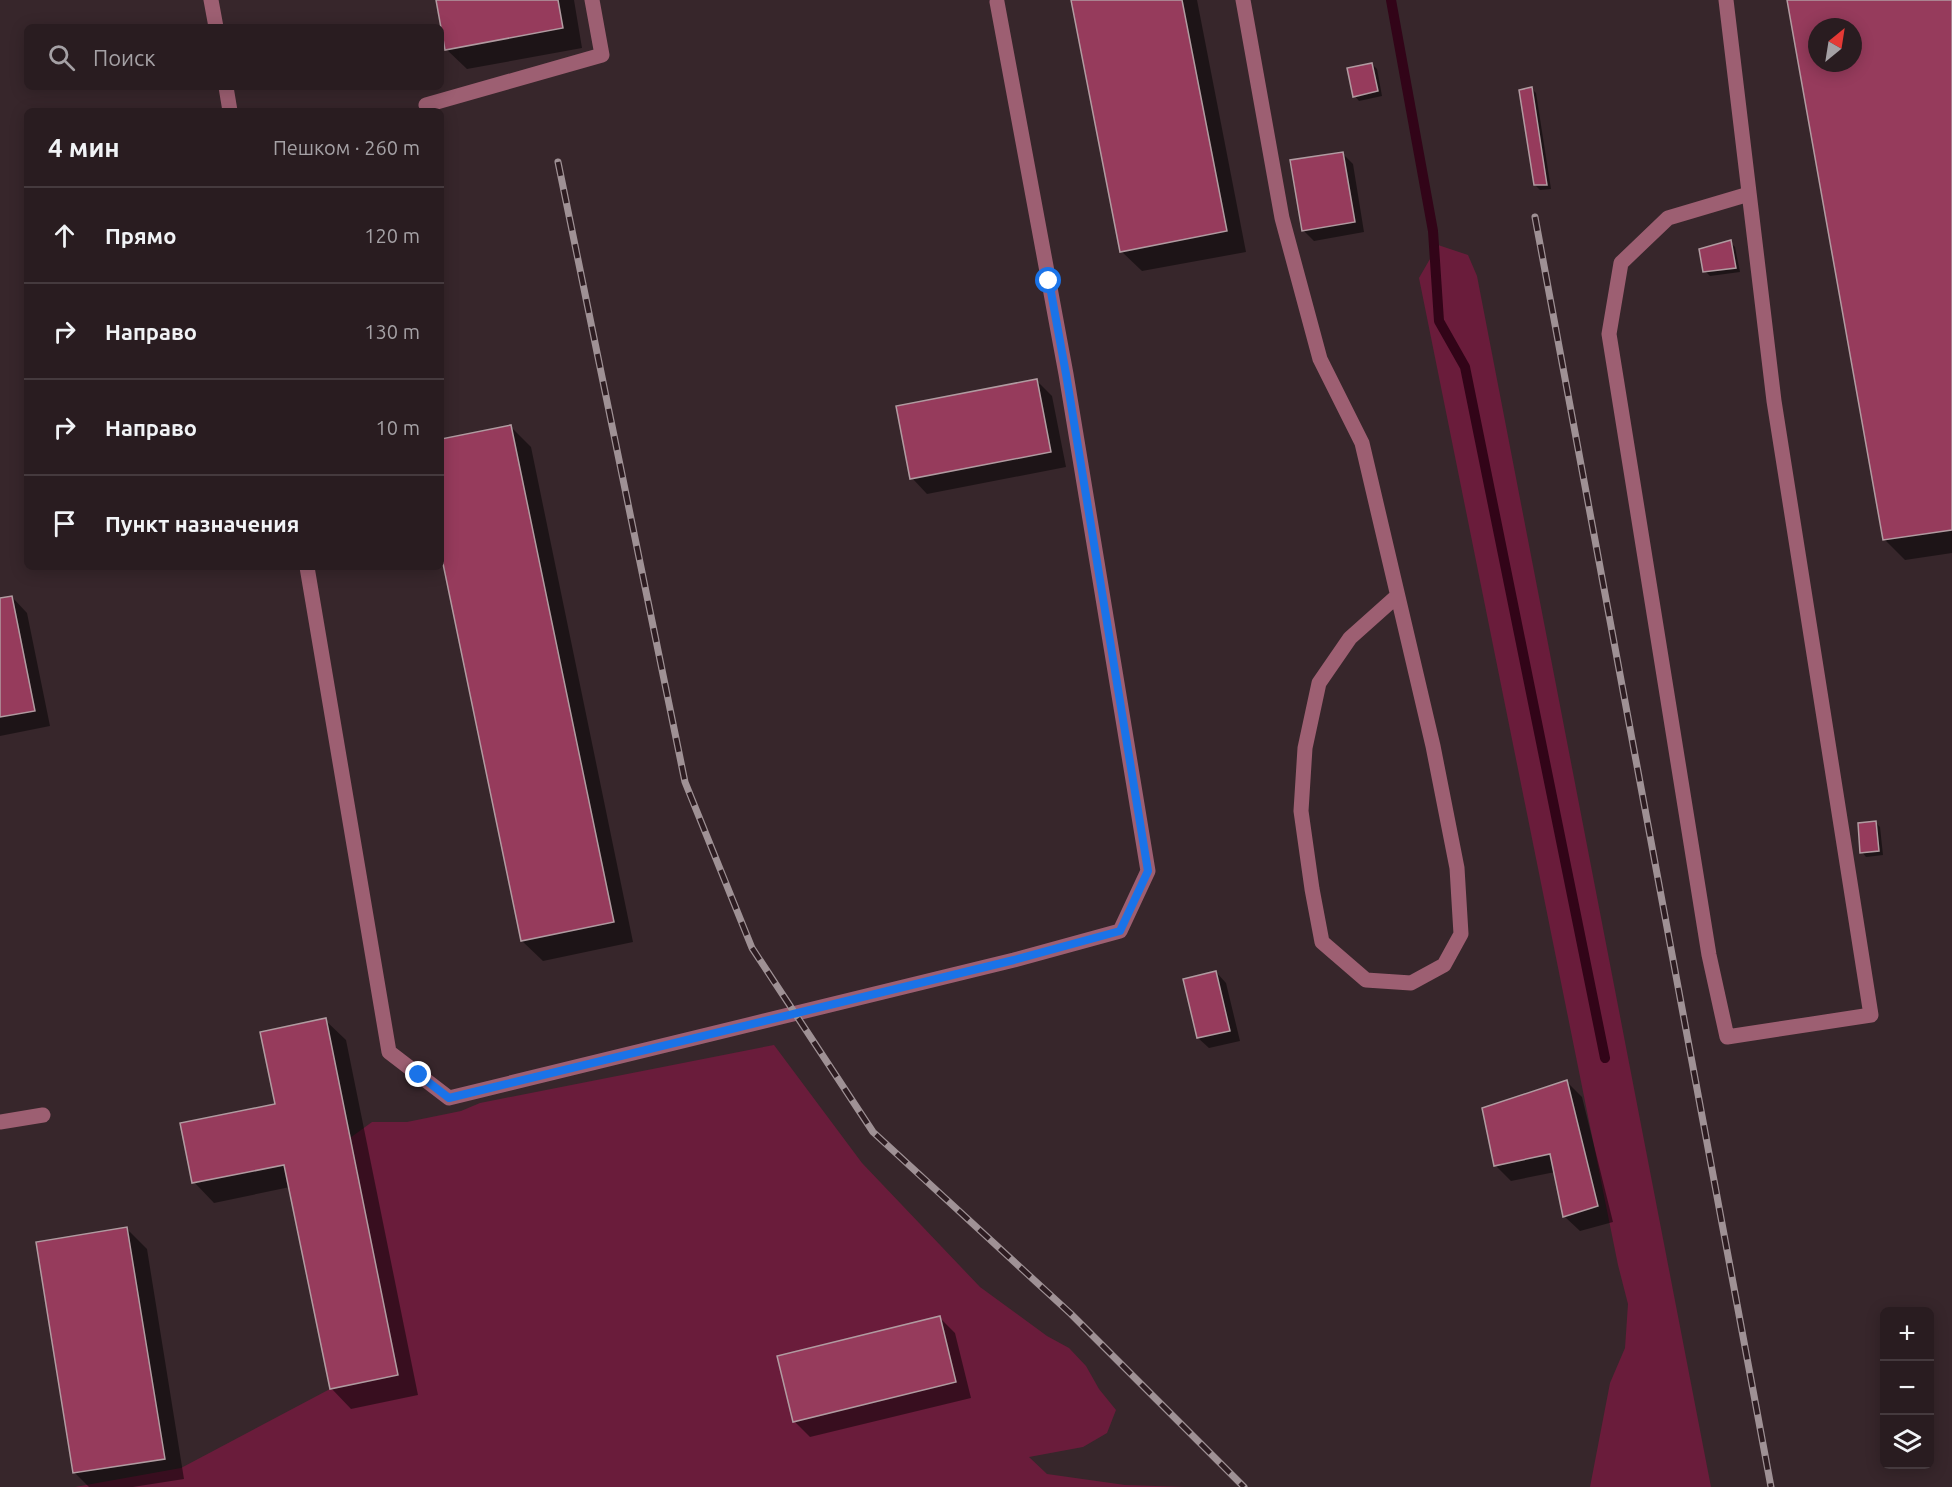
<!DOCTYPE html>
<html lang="ru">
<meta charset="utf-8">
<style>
body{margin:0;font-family:Ubuntu,sans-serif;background:#312529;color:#f1f3f6}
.controls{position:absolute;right:18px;bottom:18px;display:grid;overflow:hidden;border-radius:9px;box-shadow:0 3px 15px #0003}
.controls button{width:54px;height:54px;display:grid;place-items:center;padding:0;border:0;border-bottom:2px solid #453a3e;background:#291c20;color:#f1f3f6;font:30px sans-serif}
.compass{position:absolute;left:1808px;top:18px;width:54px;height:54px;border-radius:50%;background:#291c20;box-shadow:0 3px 15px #0003;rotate:30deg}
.stop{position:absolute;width:18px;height:18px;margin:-14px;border:4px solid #1a73e8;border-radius:50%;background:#fff}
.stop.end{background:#1a73e8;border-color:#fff;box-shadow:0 2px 6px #0008}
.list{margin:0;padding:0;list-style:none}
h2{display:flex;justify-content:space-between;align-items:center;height:78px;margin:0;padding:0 24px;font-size:26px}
h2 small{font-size:20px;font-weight:400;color:#a5a1a5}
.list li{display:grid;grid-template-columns:39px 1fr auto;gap:18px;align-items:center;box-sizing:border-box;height:96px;padding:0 24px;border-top:2px solid #453a3e}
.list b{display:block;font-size:22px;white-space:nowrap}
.list em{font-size:20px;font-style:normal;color:#a5a1a5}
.icon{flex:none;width:33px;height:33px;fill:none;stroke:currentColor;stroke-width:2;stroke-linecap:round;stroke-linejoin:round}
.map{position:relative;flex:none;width:1952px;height:1487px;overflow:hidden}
.search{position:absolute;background:#291c20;box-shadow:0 3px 15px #0003;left:24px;top:24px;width:420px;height:66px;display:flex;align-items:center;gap:15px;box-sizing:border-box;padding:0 21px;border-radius:9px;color:#a5a1a5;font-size:22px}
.panel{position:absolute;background:#291c20;box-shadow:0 3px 15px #0003;left:24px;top:108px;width:420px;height:462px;border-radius:9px}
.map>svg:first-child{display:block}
.green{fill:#6a1c3b}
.shadow{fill:#0007;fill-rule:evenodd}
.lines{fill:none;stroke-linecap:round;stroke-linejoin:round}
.stream{stroke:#320418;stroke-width:10}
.building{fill:#963b5c;stroke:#b19ba1;stroke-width:1.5;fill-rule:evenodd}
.lane{stroke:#9d5f72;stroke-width:15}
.rail-casing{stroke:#9f9195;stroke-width:7}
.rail{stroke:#2d1c21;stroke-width:4.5;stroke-dasharray:14;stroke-linecap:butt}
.route{stroke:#1a73e8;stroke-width:8}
</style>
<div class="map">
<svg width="1952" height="1487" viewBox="0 0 1952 1487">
<rect width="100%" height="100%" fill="#37262b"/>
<!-- green -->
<path class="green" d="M1438 245 1468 255 1477 276 1711 1487H1590L1610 1383 1625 1348 1628 1304 1618 1265 1419 278Z
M774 1045 862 1163 980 1287 1047 1336 1069 1348 1086 1366 1099 1389 1116 1410 1107 1433 1083 1447 1029 1457 1047 1474 1125 1485 1186 1487H75L181 1468 330 1389 398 1375 350 1138 372 1122H407L461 1111 480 1103Z"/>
<!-- shadow -->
<path class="shadow" d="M445 0H574L582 48 467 69 446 49Z
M1072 0H1197L1246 252 1142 271 1121 251Z
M1789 0H1952V553L1905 560 1885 540ZM1817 27H1853V63H1817Z
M1372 64 1377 69 1382 96 1359 101 1355 96Z
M1531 88 1536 93 1551 189 1540 190 1535 185Z
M1342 153 1353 164 1364 232 1314 241 1303 230Z
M1730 242 1735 247 1740 272 1710 276 1705 271Z
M1036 380 1052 396 1066 467 927 494 912 478Z
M511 427 531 447 633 942 543 961 522 941 441 546V441Z
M12 597 27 613 50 726 0 736V600Z
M1876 823 1880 827 1883 855 1866 857 1862 852Z
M1216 972 1226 983 1240 1041 1209 1048 1198 1038Z
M325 1020 346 1040 418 1395 351 1409 331 1388 290 1187 214 1203 194 1182 277 1105Z
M1567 1082 1582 1097 1613 1222 1580 1231 1564 1216 1555 1172 1511 1181 1496 1166 1484 1109Z
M127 1229 147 1249 184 1479 133 1487H89L75 1473Z
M940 1318 955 1333 971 1398 810 1437 794 1421Z"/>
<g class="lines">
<!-- stream -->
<path class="stream" d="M1391 0 1433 231 1439 321 1465 367 1605 1058"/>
</g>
<!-- building -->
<path class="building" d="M436 0H558L563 28 445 50Z
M1071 0H1182L1227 231 1120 252Z
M1787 0H1952V530L1883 540ZM1817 27H1853V63H1817Z
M1372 63 1378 91 1353 97 1347 68Z
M1532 87 1547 185H1534L1519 90Z
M1343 152 1355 222 1302 231 1290 160Z
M1731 240 1736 268 1703 272 1699 249Z
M1037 379 1051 452 910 479 896 406Z
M511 425 614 922 521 941 441 554V439Z
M12 596 35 711 0 717V598Z
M1876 821 1879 851 1860 853 1858 823Z
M1216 971 1230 1031 1197 1038 1183 979Z
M326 1018 398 1375 330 1389 284 1165 192 1183 180 1123 275 1104 260 1032Z
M1567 1080 1598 1206 1563 1217 1550 1154 1494 1166 1482 1108Z
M127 1227 165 1459 73 1473 36 1242Z
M940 1316 956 1382 793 1422 777 1356Z"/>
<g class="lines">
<!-- lane -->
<path class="lane" d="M211 0 216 27
M1243 0 1282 218 1320 359 1362 443 1433 746 1457 868 1461 934 1444 965 1411 983 1366 980 1322 942 1312 889 1301 811 1305 748 1319 683 1350 638 1397 596
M1726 0 1774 401 1871 1015 1727 1037 1709 955 1609 334 1621 263 1668 218 1749 194
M226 87 230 111
M426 105 602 55 592 0
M307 567 389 1052 449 1098 1014 960 1120 931 1148 871 1066 374 997 2
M0 1122 43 1115"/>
<defs>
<path id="rail" d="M558 162 685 782 752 948 873 1132 1071 1314 1244 1487
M1535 217 1771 1487"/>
</defs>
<!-- rail casing -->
<use href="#rail" class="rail-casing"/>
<!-- rail -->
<use href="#rail" class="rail"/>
</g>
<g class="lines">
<!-- route -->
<path class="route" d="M419 1075 449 1098 1014 960 1120 931 1148 871 1066 374 1049 281"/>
</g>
</svg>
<div class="controls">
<button>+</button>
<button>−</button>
<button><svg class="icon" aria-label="layers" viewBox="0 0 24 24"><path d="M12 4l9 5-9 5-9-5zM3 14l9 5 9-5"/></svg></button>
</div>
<svg class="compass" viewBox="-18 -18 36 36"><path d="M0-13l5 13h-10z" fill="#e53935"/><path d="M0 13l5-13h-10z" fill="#a5a1a5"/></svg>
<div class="stop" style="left:1049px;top:281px"></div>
<div class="stop end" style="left:419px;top:1075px"></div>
<div class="search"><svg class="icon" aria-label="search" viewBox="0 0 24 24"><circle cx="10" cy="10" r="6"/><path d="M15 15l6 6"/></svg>Поиск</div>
<section class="panel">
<h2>4 мин<small>Пешком · 260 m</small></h2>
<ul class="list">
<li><svg class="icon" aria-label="ahead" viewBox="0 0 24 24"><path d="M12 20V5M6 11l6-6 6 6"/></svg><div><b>Прямо</b></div><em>120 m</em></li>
<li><svg class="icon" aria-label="right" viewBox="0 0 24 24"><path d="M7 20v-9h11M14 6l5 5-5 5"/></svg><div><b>Направо</b></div><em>130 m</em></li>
<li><svg class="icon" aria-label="right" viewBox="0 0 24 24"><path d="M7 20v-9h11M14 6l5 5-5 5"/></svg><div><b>Направо</b></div><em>10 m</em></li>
<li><svg class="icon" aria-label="arrive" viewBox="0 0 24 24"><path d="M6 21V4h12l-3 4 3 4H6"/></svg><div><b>Пункт назначения</b></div></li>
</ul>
</section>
</div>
